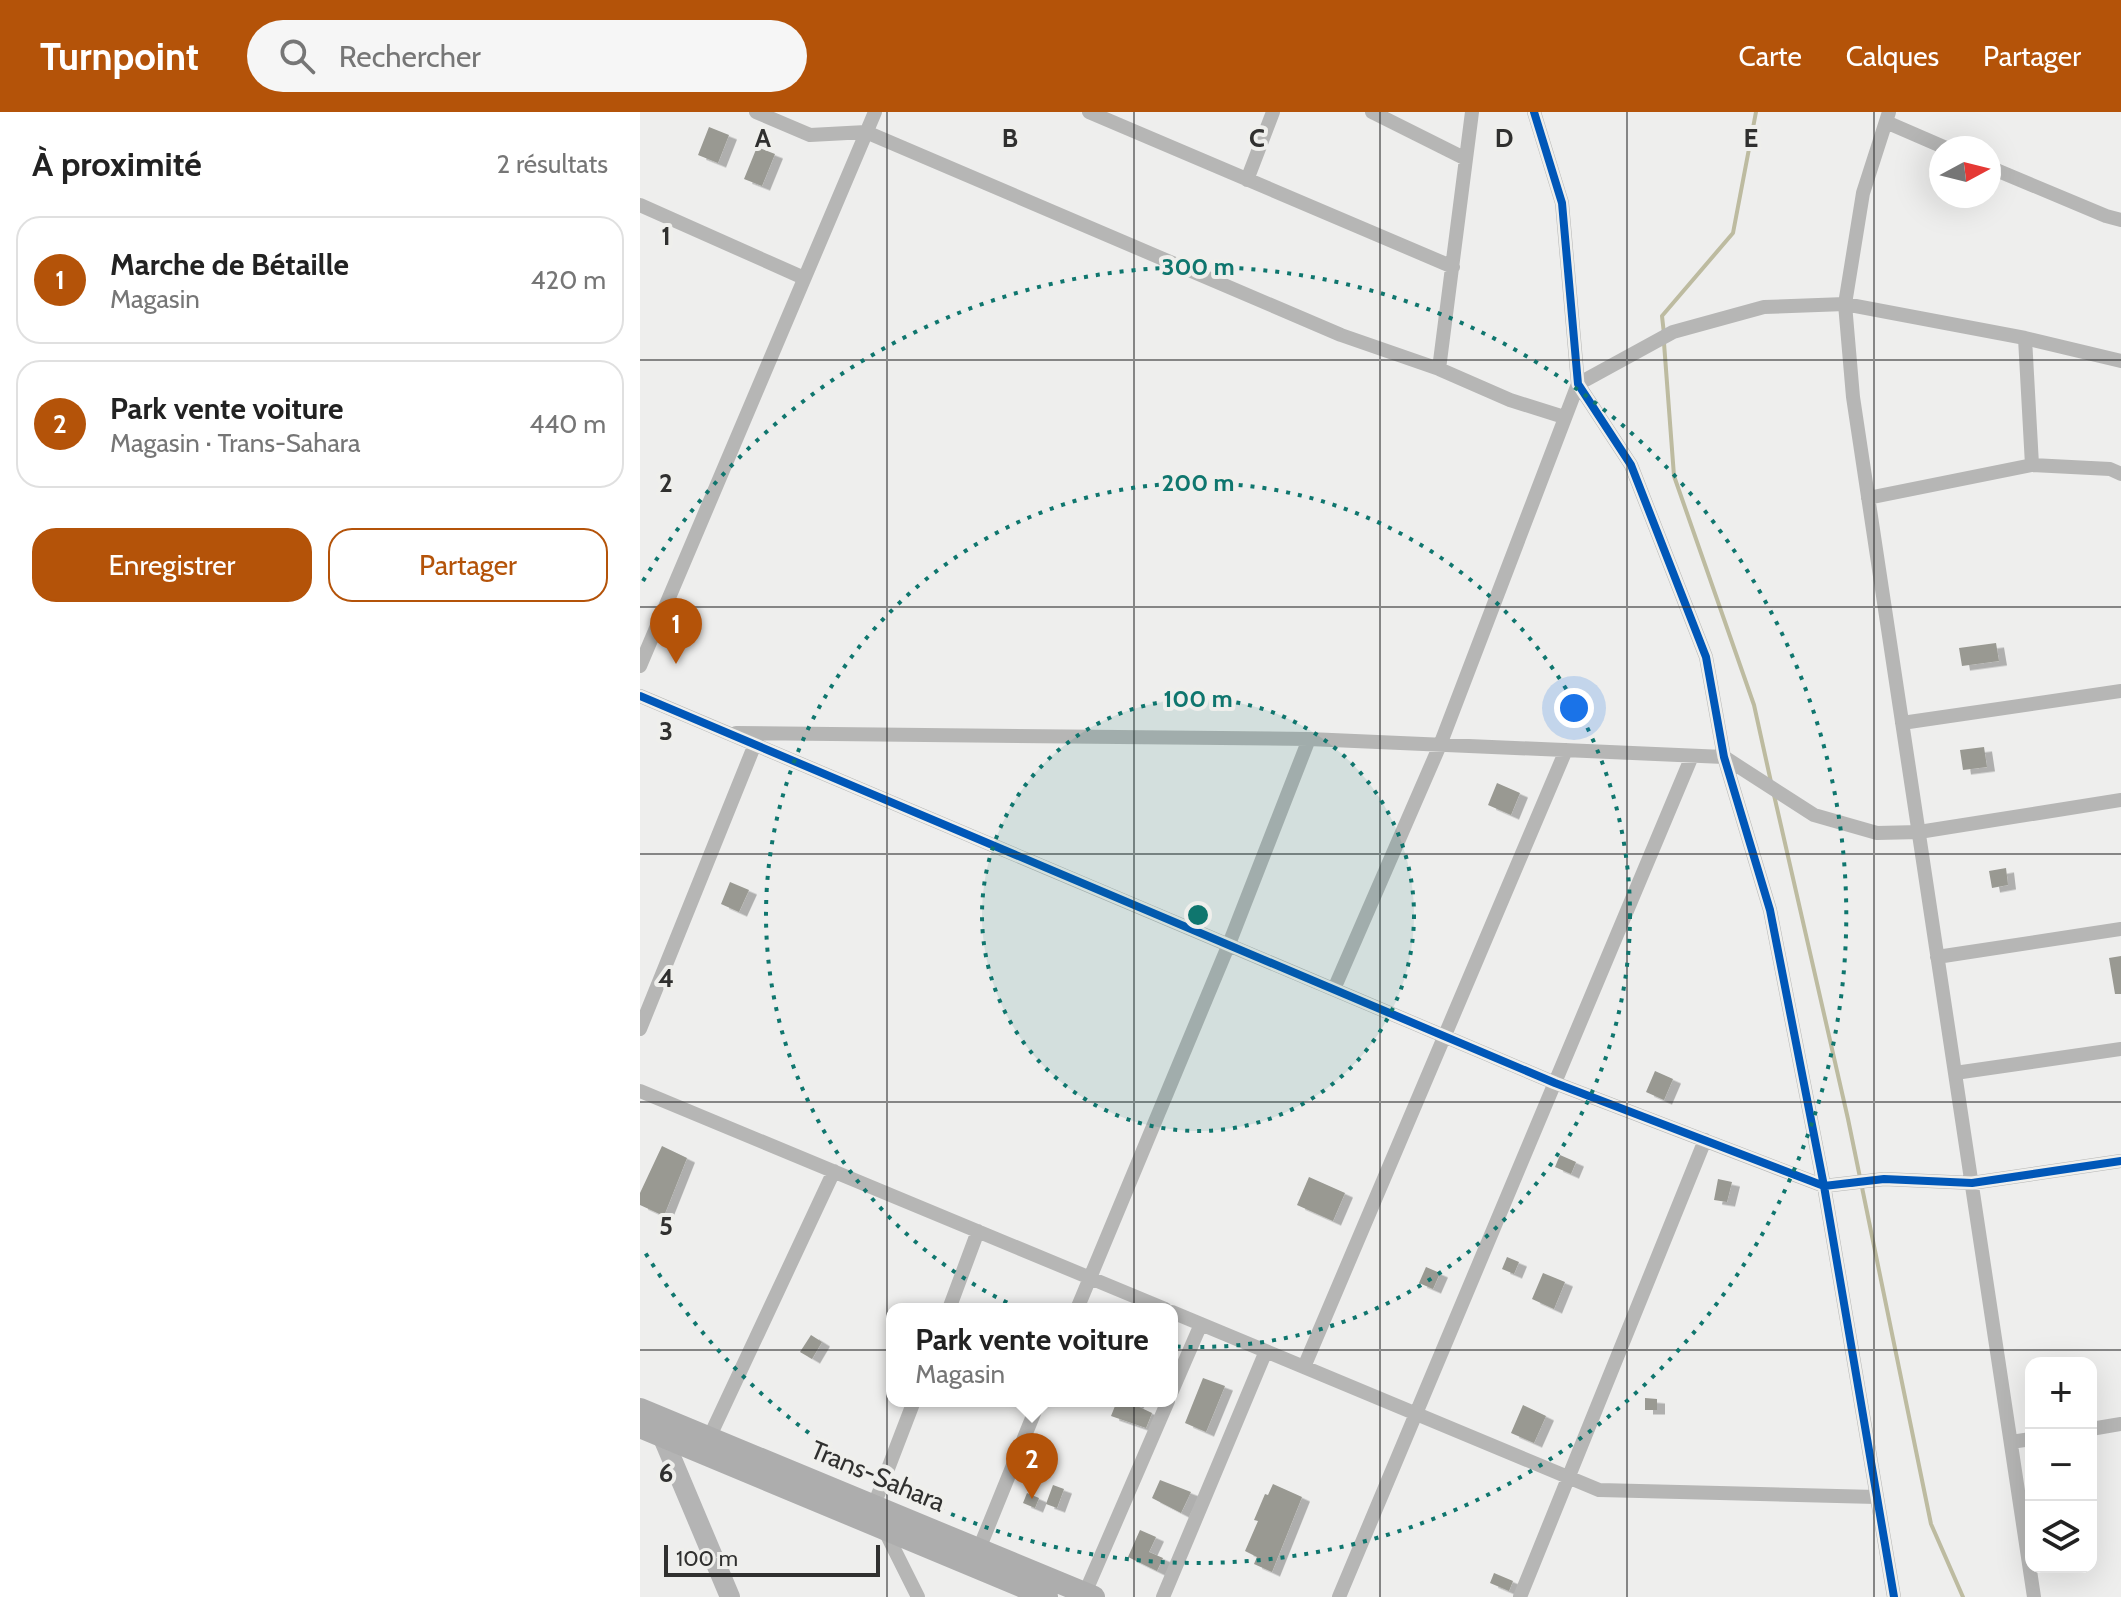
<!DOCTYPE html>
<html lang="fr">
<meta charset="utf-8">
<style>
body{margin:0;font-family:Cabin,sans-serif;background:#f6f6f6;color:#222}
.controls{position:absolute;right:24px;bottom:24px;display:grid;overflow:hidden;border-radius:16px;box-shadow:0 8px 32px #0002}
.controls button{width:72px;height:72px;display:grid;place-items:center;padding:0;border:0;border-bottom:2px solid #e0e0e0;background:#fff;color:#222;font:40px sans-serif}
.compass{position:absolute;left:1289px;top:24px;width:72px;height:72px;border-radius:50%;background:#fff;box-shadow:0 8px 32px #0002;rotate:83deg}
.scale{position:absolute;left:24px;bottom:20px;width:216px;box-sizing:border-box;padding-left:8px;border:4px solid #30302f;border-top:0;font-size:22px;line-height:28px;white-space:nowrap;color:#30302f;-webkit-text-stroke:6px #efefec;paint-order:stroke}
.you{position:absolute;left:934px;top:596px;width:28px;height:28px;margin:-20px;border:6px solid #fff;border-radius:50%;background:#1a73e8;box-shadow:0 0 0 12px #1a73e833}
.badge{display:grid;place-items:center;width:52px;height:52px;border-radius:50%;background:#b45309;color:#fff;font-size:26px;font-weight:700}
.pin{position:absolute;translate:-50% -66px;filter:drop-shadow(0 2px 4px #0008)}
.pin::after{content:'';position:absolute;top:42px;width:28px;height:24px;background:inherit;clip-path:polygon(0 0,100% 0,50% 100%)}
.popup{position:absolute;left:246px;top:1191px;width:292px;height:104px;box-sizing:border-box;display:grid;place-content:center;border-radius:16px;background:#fff;filter:drop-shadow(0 2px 6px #0005);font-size:26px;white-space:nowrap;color:#767676}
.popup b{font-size:30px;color:#222}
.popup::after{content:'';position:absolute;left:50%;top:100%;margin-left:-16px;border:16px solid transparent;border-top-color:#fff}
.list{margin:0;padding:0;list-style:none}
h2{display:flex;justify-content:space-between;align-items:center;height:104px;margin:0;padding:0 32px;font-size:34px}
h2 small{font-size:26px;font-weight:400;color:#767676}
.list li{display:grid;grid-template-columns:52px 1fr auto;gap:24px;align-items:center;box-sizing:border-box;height:128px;margin:0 16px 16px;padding:0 16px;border:2px solid #e0e0e0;border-radius:24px}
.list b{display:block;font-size:30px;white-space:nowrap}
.list p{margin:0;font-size:26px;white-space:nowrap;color:#767676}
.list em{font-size:26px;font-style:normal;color:#767676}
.actions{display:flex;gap:16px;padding:24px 32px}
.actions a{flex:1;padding:18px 0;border:2px solid #b45309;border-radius:24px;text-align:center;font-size:28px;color:#b45309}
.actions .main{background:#b45309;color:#fff}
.icon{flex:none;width:44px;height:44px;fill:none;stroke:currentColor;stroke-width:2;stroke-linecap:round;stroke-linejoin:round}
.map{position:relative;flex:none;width:1481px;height:1485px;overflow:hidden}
header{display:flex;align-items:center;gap:48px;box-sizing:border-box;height:112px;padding:0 40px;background:#b45309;color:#fff}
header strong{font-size:38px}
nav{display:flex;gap:44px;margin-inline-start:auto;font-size:28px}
.search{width:560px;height:72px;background:#f6f6f6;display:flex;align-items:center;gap:20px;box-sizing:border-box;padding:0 28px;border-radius:44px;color:#767676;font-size:30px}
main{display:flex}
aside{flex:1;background:#fff}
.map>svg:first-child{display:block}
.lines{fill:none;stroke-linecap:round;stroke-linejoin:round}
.stream{stroke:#bdbba0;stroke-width:4}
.building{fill:#999992;filter:url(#shadow)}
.street{stroke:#b6b6b5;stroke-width:14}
.secondary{stroke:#b4b4b4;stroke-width:20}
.primary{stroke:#adadad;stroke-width:22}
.cycleway-casing{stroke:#efefec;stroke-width:13}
.cycleway{stroke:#0057b8;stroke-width:8}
.grid{fill:none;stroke:#30302f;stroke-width:2;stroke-opacity:0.55}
.ring{fill:none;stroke:#0f766e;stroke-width:4;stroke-dasharray:4 8}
.labels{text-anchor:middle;stroke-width:8;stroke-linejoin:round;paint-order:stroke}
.street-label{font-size:26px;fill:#30302f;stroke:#efefec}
.grid-label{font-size:26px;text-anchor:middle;font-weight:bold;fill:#30302f;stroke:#efefec;stroke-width:8;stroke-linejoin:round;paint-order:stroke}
.centre{fill:#0f766e;stroke:#efefec;stroke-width:4}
.ring-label{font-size:24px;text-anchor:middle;font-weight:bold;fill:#0f766e;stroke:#efefec;stroke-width:8;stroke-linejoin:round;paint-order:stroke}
</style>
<header>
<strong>Turnpoint</strong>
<div class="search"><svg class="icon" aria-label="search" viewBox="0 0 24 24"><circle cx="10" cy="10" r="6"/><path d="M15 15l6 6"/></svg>Rechercher</div>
<nav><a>Carte</a><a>Calques</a><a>Partager</a></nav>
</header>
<main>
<aside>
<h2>À proximité<small>2 résultats</small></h2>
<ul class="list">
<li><span class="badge">1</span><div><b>Marche de Bétaille</b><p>Magasin</p></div><em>420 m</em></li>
<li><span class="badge">2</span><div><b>Park vente voiture</b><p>Magasin · Trans-Sahara</p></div><em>440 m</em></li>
</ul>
<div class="actions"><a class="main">Enregistrer</a><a>Partager</a></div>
</aside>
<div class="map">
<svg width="1481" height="1485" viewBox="0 0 1481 1485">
<defs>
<filter id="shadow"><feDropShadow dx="8" dy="4.5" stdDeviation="0" flood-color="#0004"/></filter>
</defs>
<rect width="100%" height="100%" fill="#eeeeed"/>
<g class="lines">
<!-- stream -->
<path class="stream" d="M1024 222 1022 204 1093 121 1116 0
M1024 231 1034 364 1114 593 1131 670
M1134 683 1208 1007 1291 1412 1323 1485"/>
</g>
<!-- building -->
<path class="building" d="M69 15 89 23 78 51 58 43Z
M117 35 135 42 122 74 104 67Z
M1356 531 1359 549 1322 554 1319 536Z
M1344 635 1347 655 1323 658 1320 638Z
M857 671 880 681 871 703 848 693Z
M1366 756 1368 773 1352 776 1349 759Z
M90 770 109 778 99 800 81 792Z
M1481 844V882H1475L1469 846Z
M1015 959 1033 967 1024 988 1006 980Z
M22 1034 47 1046 24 1104 0 1093V1081Z
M920 1043 936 1050 931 1062 915 1055Z
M669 1065 705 1081 693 1109 657 1093Z
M1078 1067 1092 1070 1087 1090 1074 1088Z
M867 1145 879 1150 874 1162 862 1157Z
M786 1155 800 1161 793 1177 779 1171Z
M903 1161 925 1170 914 1197 892 1187Z
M171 1223 182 1230 172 1247 160 1240Z
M563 1266 585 1274 566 1320 545 1311Z
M1005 1286 1017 1287V1298H1005Z
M477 1289H497L495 1293 512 1301 506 1316 471 1304Z
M883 1293 906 1304 894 1331 871 1321Z
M520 1368 551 1380 541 1401 512 1386Z
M633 1372 662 1385 632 1460 614 1452 617 1445 605 1439 618 1409 614 1408 625 1382 628 1383Z
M413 1373 424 1377 417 1396 406 1392Z
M387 1381 399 1386 395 1396 383 1391Z
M500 1418 516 1425 509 1440 523 1446 517 1459 488 1445Z
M854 1461 873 1469 869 1479 850 1471Z"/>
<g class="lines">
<!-- street -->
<path class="street" d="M116 0 170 23 226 20 701 223 799 257 870 288 924 305
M449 0 813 155
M732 0 826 47
M894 0 922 91 938 272 991 353 1066 545 1084 645 1130 798 1184 1074 1254 1485
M1249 0 1223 81 1205 192 1213 285 1394 1485
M1246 10 1306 36
M1349 55 1466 104 1481 108
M607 68 633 0
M0 93 164 166
M1385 226 1392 353 1470 357 1481 362
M799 257 832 0
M1228 386 1392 353
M0 554 235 0
M0 584 915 971 1184 1074 1244 1067 1332 1071 1481 1049
M1262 611 1481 579
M96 621 669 627 1084 645 1174 703 1237 721 1279 720 1481 688
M1297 845 1481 817
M694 877 800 633 938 272 1033 220 1124 195 1205 192 1385 226 1481 249
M0 917 115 632
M1315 961 1481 937
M0 979 525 1197
M309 1197 338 1119
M437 1197 589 832 669 627
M532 1200 959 1378 1236 1385
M664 1255 926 638
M532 1279 561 1212
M1451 1317 1481 1312
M70 1324 194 1059
M1371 1330 1391 1327
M231 1401 274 1289
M245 1419 278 1485
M339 1437 399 1289
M445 1481 528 1289
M523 1485 626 1239
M699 1485 1052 644
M880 1485 1065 1028"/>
<!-- secondary -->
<path class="secondary" d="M18 1314 90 1485"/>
<!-- primary -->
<path class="primary" d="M0 1297 454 1485
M0 1315 407 1485"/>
<defs>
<path id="cycleway" d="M894 0 922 91 938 272 991 353 1066 545 1084 645 1130 798 1184 1074 1254 1485
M0 584 915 971 1184 1074 1244 1067 1332 1071 1481 1049"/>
</defs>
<!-- cycleway casing -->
<use href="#cycleway" class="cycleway-casing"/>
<!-- cycleway -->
<use href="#cycleway" class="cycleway"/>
</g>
<!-- grid -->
<path class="grid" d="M247 0V1485M494 0V1485M740 0V1485M987 0V1485M1234 0V1485M0 248H1481M0 495H1481M0 742H1481M0 990H1481M0 1238H1481"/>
<!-- distance rings -->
<circle cx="558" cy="803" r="216" fill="#0f766e" fill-opacity=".12"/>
<g class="ring">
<circle cx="558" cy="803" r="216"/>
<circle cx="558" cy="803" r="432"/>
<path d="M3 469A648 648 0 1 1 3 1137"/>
</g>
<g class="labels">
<!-- street labels -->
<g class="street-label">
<text transform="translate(238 1364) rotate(23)" y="9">Trans-Sahara</text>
</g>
</g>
<g class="grid-label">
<text x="123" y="35">A</text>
<text x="370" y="35">B</text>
<text x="617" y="35">C</text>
<text x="864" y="35">D</text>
<text x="1111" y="35">E</text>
<text x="26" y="133">1</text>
<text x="26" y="380">2</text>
<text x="26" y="628">3</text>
<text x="26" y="875">4</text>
<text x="26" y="1123">5</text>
<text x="26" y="1370">6</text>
</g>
<circle cx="558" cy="803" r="12" class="centre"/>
<g class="ring-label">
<text x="558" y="163">300 m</text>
<text x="558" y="379">200 m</text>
<text x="558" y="595">100 m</text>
</g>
</svg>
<div class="controls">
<button>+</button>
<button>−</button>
<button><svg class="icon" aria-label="layers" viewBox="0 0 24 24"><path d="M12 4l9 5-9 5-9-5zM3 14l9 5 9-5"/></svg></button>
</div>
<svg class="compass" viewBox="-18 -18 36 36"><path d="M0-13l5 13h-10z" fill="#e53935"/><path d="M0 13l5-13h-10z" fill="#767676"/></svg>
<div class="scale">100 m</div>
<div class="you"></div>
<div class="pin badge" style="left:36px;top:552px">1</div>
<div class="pin badge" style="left:392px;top:1387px">2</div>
<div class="popup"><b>Park vente voiture</b>Magasin</div>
</div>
</main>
